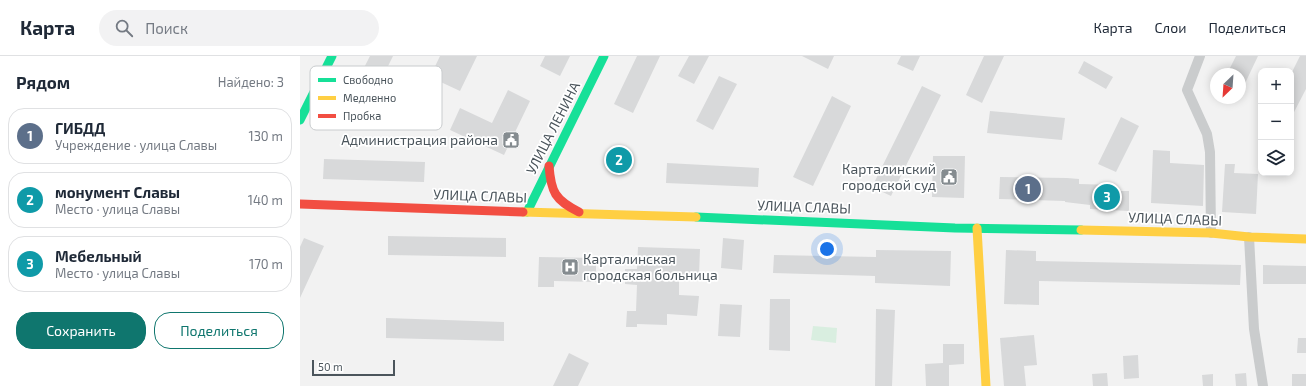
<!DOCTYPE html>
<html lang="ru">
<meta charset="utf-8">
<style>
body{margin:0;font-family:"Exo 2",sans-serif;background:#f2f2f3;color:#1f2937}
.controls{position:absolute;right:12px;top:12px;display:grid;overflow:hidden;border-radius:8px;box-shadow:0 2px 10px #0003}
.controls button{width:36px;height:36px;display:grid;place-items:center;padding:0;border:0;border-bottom:1px solid #e0e1e3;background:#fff;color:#1f2937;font:20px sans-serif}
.compass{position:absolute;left:910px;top:12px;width:36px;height:36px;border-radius:50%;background:#fff;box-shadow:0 2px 10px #0003;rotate:205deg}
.scale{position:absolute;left:12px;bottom:10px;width:83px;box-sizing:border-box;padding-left:4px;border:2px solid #4b555c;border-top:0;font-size:11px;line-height:14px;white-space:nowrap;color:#4b555c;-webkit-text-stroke:3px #fff;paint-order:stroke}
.you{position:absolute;left:527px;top:193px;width:14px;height:14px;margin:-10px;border:3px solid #fff;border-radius:50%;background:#1a73e8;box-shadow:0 0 0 6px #1a73e833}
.badge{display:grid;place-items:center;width:26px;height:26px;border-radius:50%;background:#0f766e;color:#fff;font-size:13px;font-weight:700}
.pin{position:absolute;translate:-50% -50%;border:2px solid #fff;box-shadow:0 1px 4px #0006}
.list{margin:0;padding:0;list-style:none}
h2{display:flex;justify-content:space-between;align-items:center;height:52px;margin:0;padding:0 16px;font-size:17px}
h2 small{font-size:13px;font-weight:400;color:#747a83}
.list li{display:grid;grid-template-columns:26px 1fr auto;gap:12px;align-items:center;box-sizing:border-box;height:56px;margin:0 8px 8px;padding:0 8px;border:1px solid #e0e1e3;border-radius:16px}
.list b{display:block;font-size:15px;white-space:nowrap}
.list p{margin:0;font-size:13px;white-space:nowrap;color:#747a83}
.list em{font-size:13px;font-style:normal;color:#747a83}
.actions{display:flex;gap:8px;padding:12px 16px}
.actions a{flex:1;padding:9px 0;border:1px solid #0f766e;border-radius:16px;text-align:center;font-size:14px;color:#0f766e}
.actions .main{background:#0f766e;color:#fff}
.icon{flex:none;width:22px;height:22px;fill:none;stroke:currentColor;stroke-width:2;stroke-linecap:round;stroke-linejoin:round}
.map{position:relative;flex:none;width:1006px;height:330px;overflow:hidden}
header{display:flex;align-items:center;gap:24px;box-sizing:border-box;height:56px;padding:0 20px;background:#fff;border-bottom:1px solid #e0e1e3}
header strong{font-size:19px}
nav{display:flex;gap:22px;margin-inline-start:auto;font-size:14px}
.search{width:280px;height:36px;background:#f2f2f3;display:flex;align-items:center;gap:10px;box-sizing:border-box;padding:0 14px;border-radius:22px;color:#747a83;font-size:15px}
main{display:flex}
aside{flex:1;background:#fff}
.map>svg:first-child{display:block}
.green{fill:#d9eee0}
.building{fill:#d8d9da}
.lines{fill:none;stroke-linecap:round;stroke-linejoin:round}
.street{stroke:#cacccd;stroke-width:10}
.fast{stroke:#16e098;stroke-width:9}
.slow{stroke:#ffcf43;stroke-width:9}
.jam{stroke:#f24e42;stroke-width:9}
.labels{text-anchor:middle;stroke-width:3.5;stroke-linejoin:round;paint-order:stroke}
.street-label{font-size:14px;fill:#4b555c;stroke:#fff}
.poi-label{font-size:14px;fill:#4b555c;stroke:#fff;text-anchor:end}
.key{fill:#fff;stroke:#c9ccce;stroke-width:1}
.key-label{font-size:11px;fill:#4b555c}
</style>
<header>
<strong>Карта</strong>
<div class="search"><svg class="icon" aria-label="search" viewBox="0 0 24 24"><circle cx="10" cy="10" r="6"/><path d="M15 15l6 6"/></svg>Поиск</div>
<nav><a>Карта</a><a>Слои</a><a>Поделиться</a></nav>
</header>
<main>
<aside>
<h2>Рядом<small>Найдено: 3</small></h2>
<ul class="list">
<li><span class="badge" style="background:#5c6f8a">1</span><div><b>ГИБДД</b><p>Учреждение · улица Славы</p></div><em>130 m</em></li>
<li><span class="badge" style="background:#0f9aa8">2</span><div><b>монумент Славы</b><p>Место · улица Славы</p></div><em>140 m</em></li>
<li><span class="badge" style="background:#0f9aa8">3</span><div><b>Мебельный</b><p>Место · улица Славы</p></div><em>170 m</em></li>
</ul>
<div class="actions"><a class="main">Сохранить</a><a>Поделиться</a></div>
</aside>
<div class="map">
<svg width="1006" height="330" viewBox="0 0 1006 330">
<rect width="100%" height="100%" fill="#f2f2f2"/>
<!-- green -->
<path class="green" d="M513 270 537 272 536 287 511 284Z"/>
<!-- building -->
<path class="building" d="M70 0H93L64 59 45 49Z
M140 0H177L160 35 130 21Z
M245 0H270L260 20 240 10Z
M337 0H360L333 57 314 48Z
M389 0H409L394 28 378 20Z
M502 0H534L528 13Z
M601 0H620L613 15 597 8Z
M684 0H704L682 47 666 39Z
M936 0H958L940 38V18H927Z
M1000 0H1006V33L991 62V18Z
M784 5 813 21 806 33 778 17Z
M419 20 437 28 413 74 396 65Z
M622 30 641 39 591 140 572 131Z
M208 34 230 45 204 99 150 74 160 52 192 67Z
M532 40 551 50 513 130 493 121Z
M690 55 765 62 762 84 687 77Z
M821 61 839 70 816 116 798 108Z
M853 94 870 95V107L904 109 903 150 851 147Z
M633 100H665L664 142 632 141Z
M24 103 125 106 124 126 23 123Z
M367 107 459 112 458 131 366 127Z
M925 108H935L934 117 958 118 956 158 922 156Z
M700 121 767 122 779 123V128L816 129V135H829V155L790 153V149L765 146V145L699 143Z
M88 180 206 182V201L88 199Z
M4 182 24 190 0 242V191Z
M423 182 444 184 442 214 421 212Z
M338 191 400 193 399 220 379 219V239L399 240 397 260 367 258V269L337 268V271H326L327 255H336L337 229 325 228V213H337Z
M576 194 651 195 650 230 575 227V220L473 217 474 199 576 201Z
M706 194 736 195V205L941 209 940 229 739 225V249L704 248Z
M239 201 296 202V226L254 225V231H238Z
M963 209 1006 210V228H963Z
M470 243H490V295L469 294Z
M420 248 442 249 440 281 418 280Z
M576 253 595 254 592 330H575Z
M86 262 204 266V285L86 282Z
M734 279 737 309 724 310 726 330H704L700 282Z
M998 282H1006V297H997Z
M643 288H664V308L649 309V330H626L625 308 643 307Z
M269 297 289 307 278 330H253Z
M838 299 839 322 824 323 823 300Z
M807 317 808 330H793L792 318Z
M946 317 947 330H936L935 318Z
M913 318V330H903L902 319Z
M992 318H1006V330H992Z"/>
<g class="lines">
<!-- street -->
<path class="street" d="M900 0 887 34 907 78 910 96 911 177
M949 181 954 273 963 330"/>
<!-- fast -->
<path class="fast" d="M0 64 32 0
M227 156 304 0
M396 161 655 172 781 174"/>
<!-- slow -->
<path class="slow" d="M223 156 396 161
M677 172 686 330
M781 174 911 177 949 181 1006 183"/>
<!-- jam -->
<path class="jam" d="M249 110C251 136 255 144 279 156
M0 148 223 156"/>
</g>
<!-- icons -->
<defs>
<symbol id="civic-square" viewBox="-11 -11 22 22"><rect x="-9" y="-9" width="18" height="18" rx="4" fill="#858c90" stroke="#fff"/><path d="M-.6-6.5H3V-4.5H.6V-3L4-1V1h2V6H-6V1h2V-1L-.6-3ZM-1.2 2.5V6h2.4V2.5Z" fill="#fff"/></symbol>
<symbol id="hospital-square" viewBox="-11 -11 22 22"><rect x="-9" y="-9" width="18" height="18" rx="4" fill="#858c90" stroke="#fff"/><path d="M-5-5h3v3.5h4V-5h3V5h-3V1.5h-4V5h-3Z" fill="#fff"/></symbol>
</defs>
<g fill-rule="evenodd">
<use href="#civic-square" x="201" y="74" width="20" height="20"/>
<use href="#civic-square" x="639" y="111" width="20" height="20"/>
<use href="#hospital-square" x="260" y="201" width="20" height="20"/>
</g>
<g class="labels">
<!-- street labels -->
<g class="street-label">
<text transform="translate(253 72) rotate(-63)" y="5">УЛИЦА ЛЕНИНА</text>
<text transform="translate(180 140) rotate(2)" y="5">УЛИЦА СЛАВЫ</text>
<text transform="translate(504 151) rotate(2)" y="5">УЛИЦА СЛАВЫ</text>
<text transform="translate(875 163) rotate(2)" y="5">УЛИЦА СЛАВЫ</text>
</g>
<!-- poi labels -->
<g class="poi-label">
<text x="198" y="89">Администрация района</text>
<text x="636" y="118">Карталинский<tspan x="636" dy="16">городской суд</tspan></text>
<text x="283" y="208" text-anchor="start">Карталинская<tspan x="283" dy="16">городская больница</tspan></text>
</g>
</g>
<!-- legend -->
<rect x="10" y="10" width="132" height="64" rx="6" class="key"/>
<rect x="18" y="22" width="18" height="4" fill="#16e098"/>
<rect x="18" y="40" width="18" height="4" fill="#ffcf43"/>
<rect x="18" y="58" width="18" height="4" fill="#f24e42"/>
<g class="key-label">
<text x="43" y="28">Свободно</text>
<text x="43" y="46">Медленно</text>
<text x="43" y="64">Пробка</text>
</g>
</svg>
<div class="controls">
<button>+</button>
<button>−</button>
<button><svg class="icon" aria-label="layers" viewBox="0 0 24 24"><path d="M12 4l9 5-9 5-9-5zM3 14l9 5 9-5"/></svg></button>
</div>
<svg class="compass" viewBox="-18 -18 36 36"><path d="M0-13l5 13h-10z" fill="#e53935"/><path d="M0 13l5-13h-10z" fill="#747a83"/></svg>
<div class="scale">50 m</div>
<div class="you"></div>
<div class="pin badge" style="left:728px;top:133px;background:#5c6f8a">1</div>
<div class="pin badge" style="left:319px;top:104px;background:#0f9aa8">2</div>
<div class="pin badge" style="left:807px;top:141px;background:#0f9aa8">3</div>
</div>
</main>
